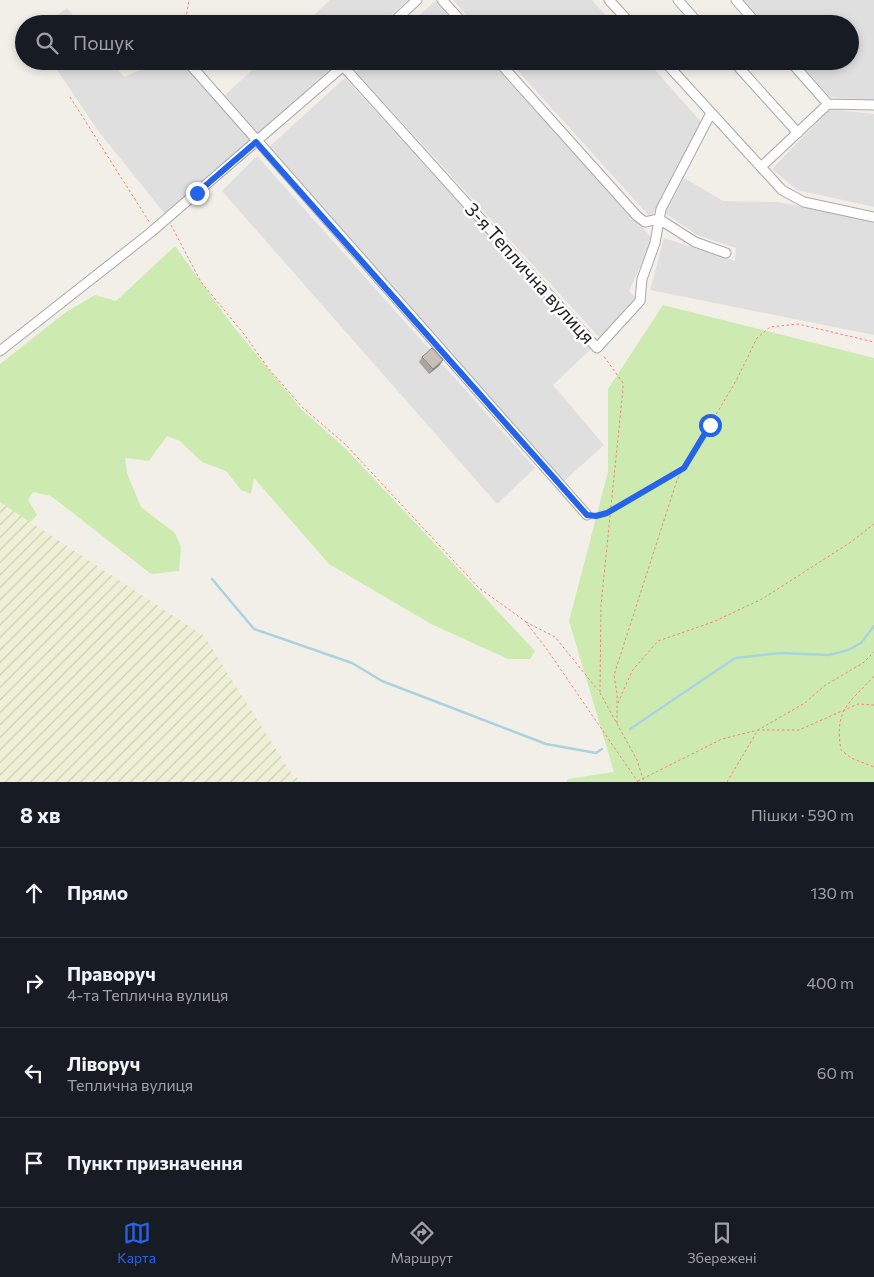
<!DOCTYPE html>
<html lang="uk">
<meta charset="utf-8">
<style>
body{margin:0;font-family:Commissioner,sans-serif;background:#242831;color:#f1f3f6}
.stop{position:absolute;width:15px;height:15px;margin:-11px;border:4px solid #2563eb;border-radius:50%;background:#fff}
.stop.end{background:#2563eb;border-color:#fff;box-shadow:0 1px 5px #0008}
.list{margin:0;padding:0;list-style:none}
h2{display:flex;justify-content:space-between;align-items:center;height:65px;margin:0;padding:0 20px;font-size:21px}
h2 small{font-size:16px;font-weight:400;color:#9ea1a6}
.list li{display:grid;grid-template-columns:32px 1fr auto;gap:15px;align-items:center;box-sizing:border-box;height:90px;padding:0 20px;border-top:1px solid #363941}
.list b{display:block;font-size:19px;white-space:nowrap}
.list p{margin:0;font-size:16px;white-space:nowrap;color:#9ea1a6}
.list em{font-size:16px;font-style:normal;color:#9ea1a6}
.icon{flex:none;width:28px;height:28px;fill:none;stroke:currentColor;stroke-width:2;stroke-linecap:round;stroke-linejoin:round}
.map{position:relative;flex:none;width:874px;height:782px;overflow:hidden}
.search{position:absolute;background:#171b24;box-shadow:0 2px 8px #0003;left:15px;right:15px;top:15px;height:55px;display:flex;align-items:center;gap:12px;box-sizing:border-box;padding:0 18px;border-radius:28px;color:#9ea1a6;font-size:19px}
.sheet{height:425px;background:#171b24}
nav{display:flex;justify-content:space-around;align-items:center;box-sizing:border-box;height:70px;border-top:1px solid #363941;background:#171b24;font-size:14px;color:#9ea1a6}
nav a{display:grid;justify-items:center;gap:2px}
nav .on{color:#2563eb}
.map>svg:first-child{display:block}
.residential{fill:#e0dfdf}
.farmland{fill:url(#farmland-furrows)}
.grass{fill:#cdebb0}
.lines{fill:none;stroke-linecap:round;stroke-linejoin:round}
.stream{stroke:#aad3df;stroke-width:2.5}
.minor-casing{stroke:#a9a9a9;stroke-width:11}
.path{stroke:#fa8072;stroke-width:1;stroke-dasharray:2.5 2.5;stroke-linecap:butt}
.minor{stroke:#fff;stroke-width:9}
.wall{fill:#aba49e}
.shaded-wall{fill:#8b8681}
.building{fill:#c7bfb8;stroke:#8b8681}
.route{stroke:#2563eb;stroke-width:6}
.labels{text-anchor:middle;stroke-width:5;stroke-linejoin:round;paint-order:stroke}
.street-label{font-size:19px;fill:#222;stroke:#fff}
</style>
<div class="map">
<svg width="874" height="782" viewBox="0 0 874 782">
<defs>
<pattern id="farmland-furrows" width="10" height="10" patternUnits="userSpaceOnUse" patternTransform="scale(1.25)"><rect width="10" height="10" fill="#eef0d5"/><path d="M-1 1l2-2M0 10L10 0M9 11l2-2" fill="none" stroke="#ccceb7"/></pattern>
</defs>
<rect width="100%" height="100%" fill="#f2efe9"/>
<!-- residential -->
<path class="residential" d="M330 0H408L381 24H304Z
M453 0H592L613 24H475Z
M743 0H874V100L830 97 798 61H850V24H764Z
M435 1 456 24H410Z
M67 8 80 24H45Z
M51 61H111L124 77 162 61H180L251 142 165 214 99 132Z
M262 61H339L258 134 225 95Z
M368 61H490L653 239 629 291 637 299 600 338 356 72Z
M509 61H647L702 123 651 218Z
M345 78 592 348 553 385 604 445 563 482 269 147Z
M830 109 874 114V207L797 190 772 169Z
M257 156 535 468 497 504 222 191Z
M684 178 723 201 779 202 874 221V335L650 290 664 238 735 261 736 248 697 235 665 213Z"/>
<!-- farmland -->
<path class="farmland" d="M0 502 204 636 293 776 306 782H0Z"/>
<!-- grass -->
<path class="grass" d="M175 246 233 326 302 410 346 449 535 651 530 659H508L431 624 329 564 254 478 251 494 241 490 226 471 202 462 180 441 167 436 149 461 125 458 127 473 141 507 175 533 181 547 179 571 151 574 51 496 33 492 28 500 37 515 30 522 0 502V364L66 312 95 295 116 301Z
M663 305 874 358V782H566L568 779 614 772 569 621 608 472V389Z"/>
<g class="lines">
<!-- stream -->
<path class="stream" d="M212 579 254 629 352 663 382 681 546 744 596 753 602 749
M630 729 735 658 780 653 829 655 848 650 861 643 874 626"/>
<defs>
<path id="minor" d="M442 0 464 24
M609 0 631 24
M678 0 699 24
M736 0 757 24
M391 24 417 0
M187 61 587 515
M498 61 637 216 645 222 659 219 695 242 726 253
M664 61 782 190 804 202 874 217
M733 61 798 133
M790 61 828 104 874 105
M343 66 597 348 640 301 642 279 655 243 661 209 711 113
M761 167 828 104
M0 351 150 233 349 61"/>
</defs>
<!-- minor casing -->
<use href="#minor" class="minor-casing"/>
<!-- path -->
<path class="path" d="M185 24 189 0
M70 97 150 223
M171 225 201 282 244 334 268 368 302 407 345 444 479 588 525 621 546 648 638 782
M595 516 607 513 684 468
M526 622 555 637 598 690
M874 676C849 704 834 709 841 750L851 758 874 767
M600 692 601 605 623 389V383L603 355
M600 693 637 760 644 782
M618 703 632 671 658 641 713 622 762 599 851 542 874 524
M617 723V694L614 675 677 480 736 381 757 338 770 327 798 324 874 342
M638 781 722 739 758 730H799L858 704 874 705
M727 782 758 730 805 703 824 686 863 663 874 652"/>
<!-- minor -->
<use href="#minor" class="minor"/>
</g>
<!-- wall -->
<path class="wall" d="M422 357 443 360 439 366 429 374 419 362Z"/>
<!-- shaded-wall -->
<path class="shaded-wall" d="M443 360 439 366 429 374 433 369Z"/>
<!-- building -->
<path class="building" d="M432 348 443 360 433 369 422 357Z"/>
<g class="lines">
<!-- route -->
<path class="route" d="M197 193 256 142 587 515 596 516 607 513 684 468 710 425"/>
</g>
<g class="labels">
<!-- street labels -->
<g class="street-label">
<text transform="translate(530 273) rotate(48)" y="7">3-я Теплична вулиця</text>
</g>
</g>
</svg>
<div class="stop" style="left:710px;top:425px"></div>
<div class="stop end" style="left:197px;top:193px"></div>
<div class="search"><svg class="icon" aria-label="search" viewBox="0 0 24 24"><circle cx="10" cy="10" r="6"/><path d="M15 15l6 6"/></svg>Пошук</div>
</div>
<section class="sheet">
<h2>8 хв<small>Пішки · 590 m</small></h2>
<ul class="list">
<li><svg class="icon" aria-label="ahead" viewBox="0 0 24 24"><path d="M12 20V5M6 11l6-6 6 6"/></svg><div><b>Прямо</b></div><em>130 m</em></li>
<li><svg class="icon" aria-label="right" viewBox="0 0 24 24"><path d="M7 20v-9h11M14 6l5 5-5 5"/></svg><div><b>Праворуч</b><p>4-та Теплична вулиця</p></div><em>400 m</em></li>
<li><svg class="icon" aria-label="left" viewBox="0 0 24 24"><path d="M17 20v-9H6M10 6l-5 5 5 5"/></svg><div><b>Ліворуч</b><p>Теплична вулиця</p></div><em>60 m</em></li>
<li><svg class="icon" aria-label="arrive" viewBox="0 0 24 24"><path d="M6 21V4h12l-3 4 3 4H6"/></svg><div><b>Пункт призначення</b></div></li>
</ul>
</section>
<nav>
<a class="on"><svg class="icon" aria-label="map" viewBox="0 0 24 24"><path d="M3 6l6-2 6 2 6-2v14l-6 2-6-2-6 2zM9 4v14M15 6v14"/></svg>Карта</a>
<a><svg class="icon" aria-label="directions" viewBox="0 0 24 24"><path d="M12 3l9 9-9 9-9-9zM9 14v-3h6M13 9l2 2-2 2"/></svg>Маршрут</a>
<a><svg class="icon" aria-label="saved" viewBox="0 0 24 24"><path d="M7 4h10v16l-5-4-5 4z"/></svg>Збережені</a>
</nav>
